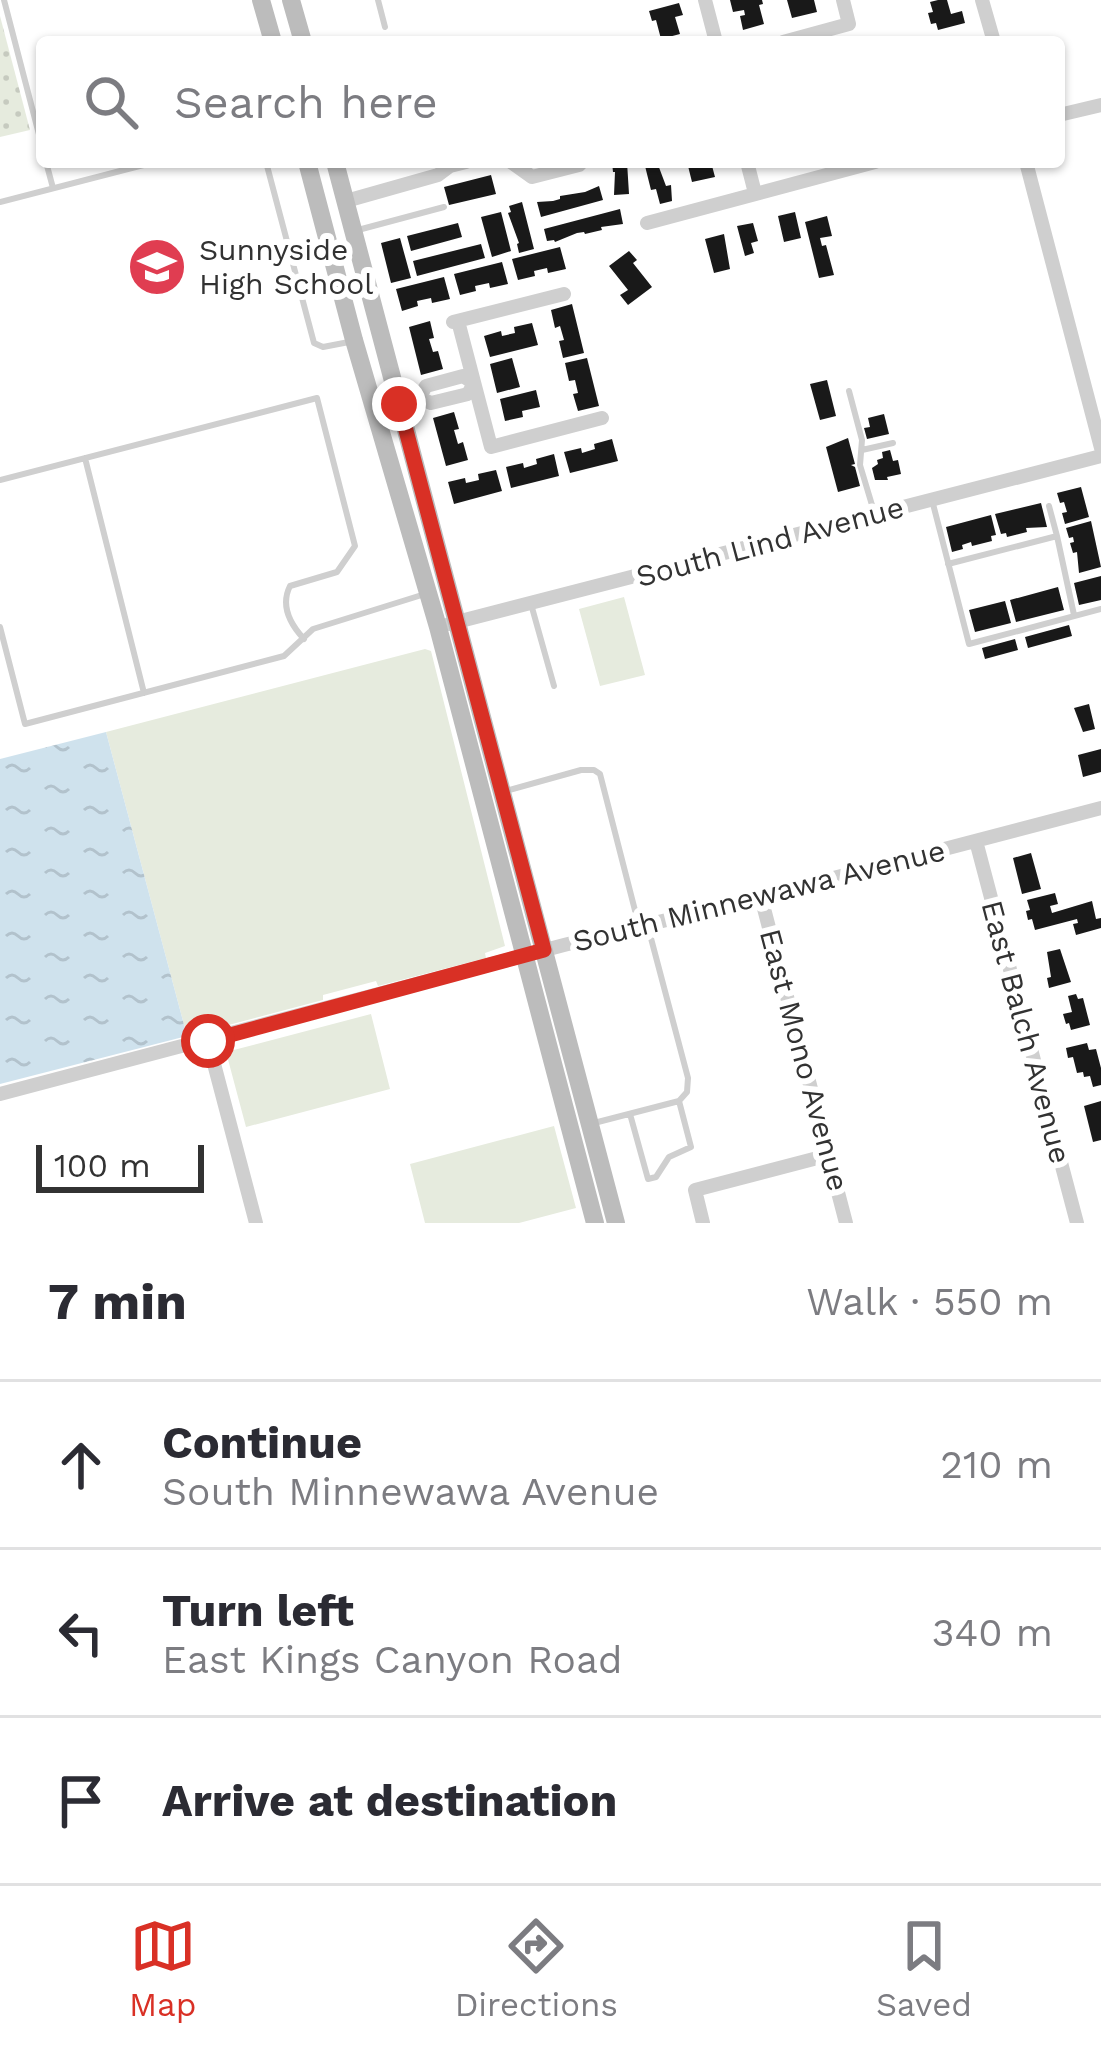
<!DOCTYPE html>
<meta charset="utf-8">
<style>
body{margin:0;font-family:"Work Sans",sans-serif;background:#f7f7f7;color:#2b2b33}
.scale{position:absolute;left:36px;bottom:30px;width:168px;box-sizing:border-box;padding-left:12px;border:6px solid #323232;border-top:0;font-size:33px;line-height:42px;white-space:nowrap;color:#323232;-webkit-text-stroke:9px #fff;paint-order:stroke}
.stop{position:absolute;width:36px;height:36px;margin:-27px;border:9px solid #d93025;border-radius:50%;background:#fff}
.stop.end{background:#d93025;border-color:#fff;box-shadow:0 3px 12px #0008}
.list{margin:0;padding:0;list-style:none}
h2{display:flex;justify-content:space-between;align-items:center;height:156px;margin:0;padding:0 48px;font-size:51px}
h2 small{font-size:39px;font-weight:400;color:#7c7c81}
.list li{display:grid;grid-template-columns:78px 1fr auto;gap:36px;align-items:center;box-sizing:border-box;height:168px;padding:0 48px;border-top:3px solid #e1e1e2}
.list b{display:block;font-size:45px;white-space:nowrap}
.list p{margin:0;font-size:39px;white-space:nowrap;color:#7c7c81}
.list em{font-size:39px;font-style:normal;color:#7c7c81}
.icon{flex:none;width:66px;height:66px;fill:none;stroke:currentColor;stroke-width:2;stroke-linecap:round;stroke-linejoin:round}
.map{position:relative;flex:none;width:1101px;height:1223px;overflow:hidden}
.search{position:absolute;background:#fff;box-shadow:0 3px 9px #0004;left:36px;right:36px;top:36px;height:132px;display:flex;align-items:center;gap:30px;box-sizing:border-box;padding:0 42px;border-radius:12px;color:#7c7c81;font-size:45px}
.sheet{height:660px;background:#fff}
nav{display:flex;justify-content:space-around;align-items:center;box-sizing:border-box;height:168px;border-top:3px solid #e1e1e2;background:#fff;font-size:33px;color:#7c7c81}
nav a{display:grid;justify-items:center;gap:6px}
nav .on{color:#d93025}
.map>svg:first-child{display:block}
.green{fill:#e6ebde}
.park{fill:url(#park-dots)}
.water{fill:url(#water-ripples)}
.building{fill:#191919}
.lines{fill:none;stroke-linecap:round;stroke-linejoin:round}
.lane{stroke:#cfcfcf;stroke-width:6}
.street{stroke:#cfcfcf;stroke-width:14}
.secondary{stroke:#bcbcbc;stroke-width:18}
.route{stroke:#d93025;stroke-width:15}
.labels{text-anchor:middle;stroke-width:12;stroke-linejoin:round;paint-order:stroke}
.poi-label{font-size:30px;fill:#323232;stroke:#fff;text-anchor:start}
.street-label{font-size:30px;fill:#323232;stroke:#fff}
</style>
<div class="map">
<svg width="1101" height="1223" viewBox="0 0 1101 1223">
<defs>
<pattern id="park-dots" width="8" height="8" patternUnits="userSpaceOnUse" patternTransform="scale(3)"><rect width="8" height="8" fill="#e6ebde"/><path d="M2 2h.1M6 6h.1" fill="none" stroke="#c6cabf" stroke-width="1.8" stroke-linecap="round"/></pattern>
<pattern id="water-ripples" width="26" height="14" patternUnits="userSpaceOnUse" patternTransform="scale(3)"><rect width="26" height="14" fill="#cfe2ed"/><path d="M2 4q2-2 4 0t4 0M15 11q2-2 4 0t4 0" fill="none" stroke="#b2c2cc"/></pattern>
</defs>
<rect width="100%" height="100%" fill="#fff"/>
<!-- green -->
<path class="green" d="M624 597 645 675 600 686 579 609Z
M425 649 431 651 505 946 485 953 486 958 378 986 376 981 323 995V1000L187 1036 106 732Z
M371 1014 390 1089 246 1127 226 1052Z
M554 1126 576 1208 519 1223H425L410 1164Z"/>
<!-- park -->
<path class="park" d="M0 16 30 130 0 137Z"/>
<!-- water -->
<path class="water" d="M106 732 187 1036 0 1084V759Z"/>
<!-- building -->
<path class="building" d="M730 0H762L763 4 759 5 764 24 743 30 740 16 745 15 744 10 733 12Z
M787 0H814L817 12 792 18Z
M938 0H947L951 14 962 11 965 23 938 30 936 23 931 24 928 13 933 12 930 2Z
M679 3 683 15 675 17 680 34 661 39 656 20 652 21 649 11Z
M612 162H627L629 194 614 195 615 172H613Z
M644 162H657L666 186 671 185 672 201 660 204 656 189 651 190Z
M687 162H711L715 177 692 182Z
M491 175 496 194 449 205 444 187Z
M599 186 603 200 541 217 537 202 553 201 560 199V196L585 192Z
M522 202 534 249 519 253 517 244 519 243 508 213 511 212 509 206Z
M620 209 623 224 601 227 602 230 585 234 584 232 577 233 555 242 554 240 547 241 544 229Z
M501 212 511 251 492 257 481 217Z
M795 212 801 238 784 242 778 216Z
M827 216 832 236 820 238 822 246 826 245 834 275 819 278 805 222Z
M458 223 462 237 411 251 407 236Z
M753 223 758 241 751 243 754 253 745 256 737 226Z
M724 234 730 269 714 273 705 239Z
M400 238 411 278 391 283 381 243Z
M481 244 485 258 417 276 413 261Z
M560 247 566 269 548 273 547 268 534 271 535 276 518 280 512 259Z
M629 251 637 260 633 263 652 287 628 305 620 295 628 290 609 266Z
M502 262 508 284 490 288 489 283 475 286 476 291 460 295 454 274Z
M444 277 450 299 432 303 431 298 417 301 418 306 402 311 396 289Z
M572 304 584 353 563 358 559 341 564 340 560 326 555 328 551 310Z
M430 321 434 338 429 339 433 352 438 351 443 369 421 375 409 327Z
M532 323 538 345 490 357 484 336 501 331 502 336 515 333 514 327Z
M512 358 520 387 497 393 490 364Z
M587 358 599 406 578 411 573 394 578 393 575 380 569 381 565 363Z
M827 380 836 416 820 420 810 384Z
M536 390 540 407 522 411 523 417 505 421 500 399Z
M454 412 459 429 454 430 458 444 463 442 468 460 446 466 433 418Z
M884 414 889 434 867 439 864 428 870 427 868 418Z
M848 438 855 464 851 465 855 467 860 486 838 492 826 447Z
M612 439 618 461 570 473 564 452 581 448 582 453 595 449 594 444Z
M890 450 893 461 898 460 901 474 887 477 888 480H875L872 468 878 464 877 460 883 458 882 452Z
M554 454 559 476 511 488 506 467 523 463 524 468 537 464 536 459Z
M496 470 502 491 454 504 448 482 465 478 466 483 479 480 478 474Z
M1081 487 1089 517 1065 524 1062 513 1067 512 1064 502 1060 503 1057 493Z
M1041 503 1047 527 1026 528 1027 532 1007 537 1006 533 1001 534 995 514Z
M991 515 996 535 991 536 992 541 972 546 971 542 962 545 963 549 952 552 946 527Z
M1091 521 1101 567 1079 573 1077 552 1073 553 1070 543 1074 542 1073 537 1069 538 1066 528Z
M1101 576V600L1079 605 1074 583Z
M1058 587 1064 610 1016 622 1010 600Z
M1005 601 1011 623 975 632 969 610Z
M1069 625 1072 636 1028 648 1025 637Z
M1015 639 1018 650 985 659 982 648Z
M1089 704 1095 729 1083 732 1074 708Z
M1101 749V772L1083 777 1078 755Z
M1031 853 1041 889 1022 894 1013 858Z
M1055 893 1058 904 1050 906 1052 913 1092 901 1096 919 1101 918V928L1076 935 1073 924 1078 923 1077 919 1035 930 1032 919 1028 920 1026 911 1030 910 1027 900Z
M1060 949 1071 982 1049 988 1047 978 1051 977 1047 952Z
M1076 994 1078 999 1083 998 1090 1025 1071 1030 1069 1023 1066 1024 1063 1014 1072 1012 1068 996Z
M1087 1043 1089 1050 1096 1049 1101 1068V1085L1093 1087 1090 1076 1084 1077 1083 1072 1077 1073 1073 1057 1068 1058 1066 1048Z
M1101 1101V1140L1093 1142 1084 1106Z"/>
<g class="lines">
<!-- lane -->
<path class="lane" d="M4 0 42 146
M378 0 385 27
M46 162 53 188
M266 162 314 343 323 347 349 342
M0 202 155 162
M358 230 444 207
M849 391 862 440 860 465 875 515
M862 450 893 443
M85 458 144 693
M0 480 317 398 355 546 337 572 290 586C280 606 290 624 304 639
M932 500 969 644 1101 609
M1049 506 1057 536
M948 564 1057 536 1074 615
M531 604 554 686
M0 627 25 724 284 656 313 629 425 594
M506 791 581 770H594L600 774 639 926
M630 1114 648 1179 656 1177 669 1157 691 1147 679 1101
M594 1123 679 1101 687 1092 688 1078 648 927"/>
<!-- street -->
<path class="street" d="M705 0 716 42
M982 0 994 42
M783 42 849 24 843 0
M1059 115 1101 105
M511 162 532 177 579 165 582 162
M747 162 755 193
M1026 162 1101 448
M346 201 438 175 450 166 466 162
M647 223 875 162
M458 321 491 447 602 418
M453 322 564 294
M399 404 419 398 431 403 468 394 474 383 463 376 426 386 419 398
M449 624 1101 456
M976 841 1077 1223
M761 897 846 1223
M208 1041 256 1223
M0 1094 564 945 761 897 1101 808
M703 1223 695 1190 829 1155"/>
<!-- secondary -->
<path class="secondary" d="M261 0 273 42
M291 0 303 42
M307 162 354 340 438 627 595 1223
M335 162 616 1223"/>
</g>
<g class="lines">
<!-- route -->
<path class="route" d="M208 1041 544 950 399 404"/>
</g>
<!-- icons -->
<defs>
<symbol id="school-disc" viewBox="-11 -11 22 22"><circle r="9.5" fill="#e03d51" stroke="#fff"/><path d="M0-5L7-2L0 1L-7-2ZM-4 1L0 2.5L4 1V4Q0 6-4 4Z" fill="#fff"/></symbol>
</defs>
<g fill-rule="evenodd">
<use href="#school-disc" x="124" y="234" width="66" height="66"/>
</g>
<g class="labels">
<!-- poi labels -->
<g class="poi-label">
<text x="199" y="260">Sunnyside<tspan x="199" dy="34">High School</tspan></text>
</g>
<!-- street labels -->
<g class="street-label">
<text transform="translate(770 542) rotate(-15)" y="10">South Lind Avenue</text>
<text transform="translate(759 896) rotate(-14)" y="10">South Minnewawa Avenue</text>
<text transform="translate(1026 1032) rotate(75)" y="10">East Balch Avenue</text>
<text transform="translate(804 1060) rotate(75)" y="10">East Mono Avenue</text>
</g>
</g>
</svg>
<div class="scale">100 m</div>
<div class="stop" style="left:208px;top:1041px"></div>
<div class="stop end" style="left:399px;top:404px"></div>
<div class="search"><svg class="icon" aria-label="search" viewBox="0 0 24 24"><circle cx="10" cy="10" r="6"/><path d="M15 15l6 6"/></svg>Search here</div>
</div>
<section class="sheet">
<h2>7 min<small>Walk · 550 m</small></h2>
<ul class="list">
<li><svg class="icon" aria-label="ahead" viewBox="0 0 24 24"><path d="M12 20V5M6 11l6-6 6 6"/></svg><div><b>Continue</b><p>South Minnewawa Avenue</p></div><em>210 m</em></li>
<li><svg class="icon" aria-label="left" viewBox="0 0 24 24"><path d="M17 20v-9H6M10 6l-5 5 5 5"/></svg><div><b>Turn left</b><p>East Kings Canyon Road</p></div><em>340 m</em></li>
<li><svg class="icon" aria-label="arrive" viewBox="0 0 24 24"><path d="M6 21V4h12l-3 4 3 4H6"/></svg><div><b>Arrive at destination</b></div></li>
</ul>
</section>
<nav>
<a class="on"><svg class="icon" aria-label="map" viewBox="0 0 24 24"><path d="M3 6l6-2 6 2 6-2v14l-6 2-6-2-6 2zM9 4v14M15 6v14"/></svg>Map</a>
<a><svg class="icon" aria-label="directions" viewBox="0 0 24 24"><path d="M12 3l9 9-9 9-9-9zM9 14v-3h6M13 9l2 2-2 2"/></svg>Directions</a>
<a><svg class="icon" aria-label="saved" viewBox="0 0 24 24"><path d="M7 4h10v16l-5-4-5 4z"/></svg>Saved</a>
</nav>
